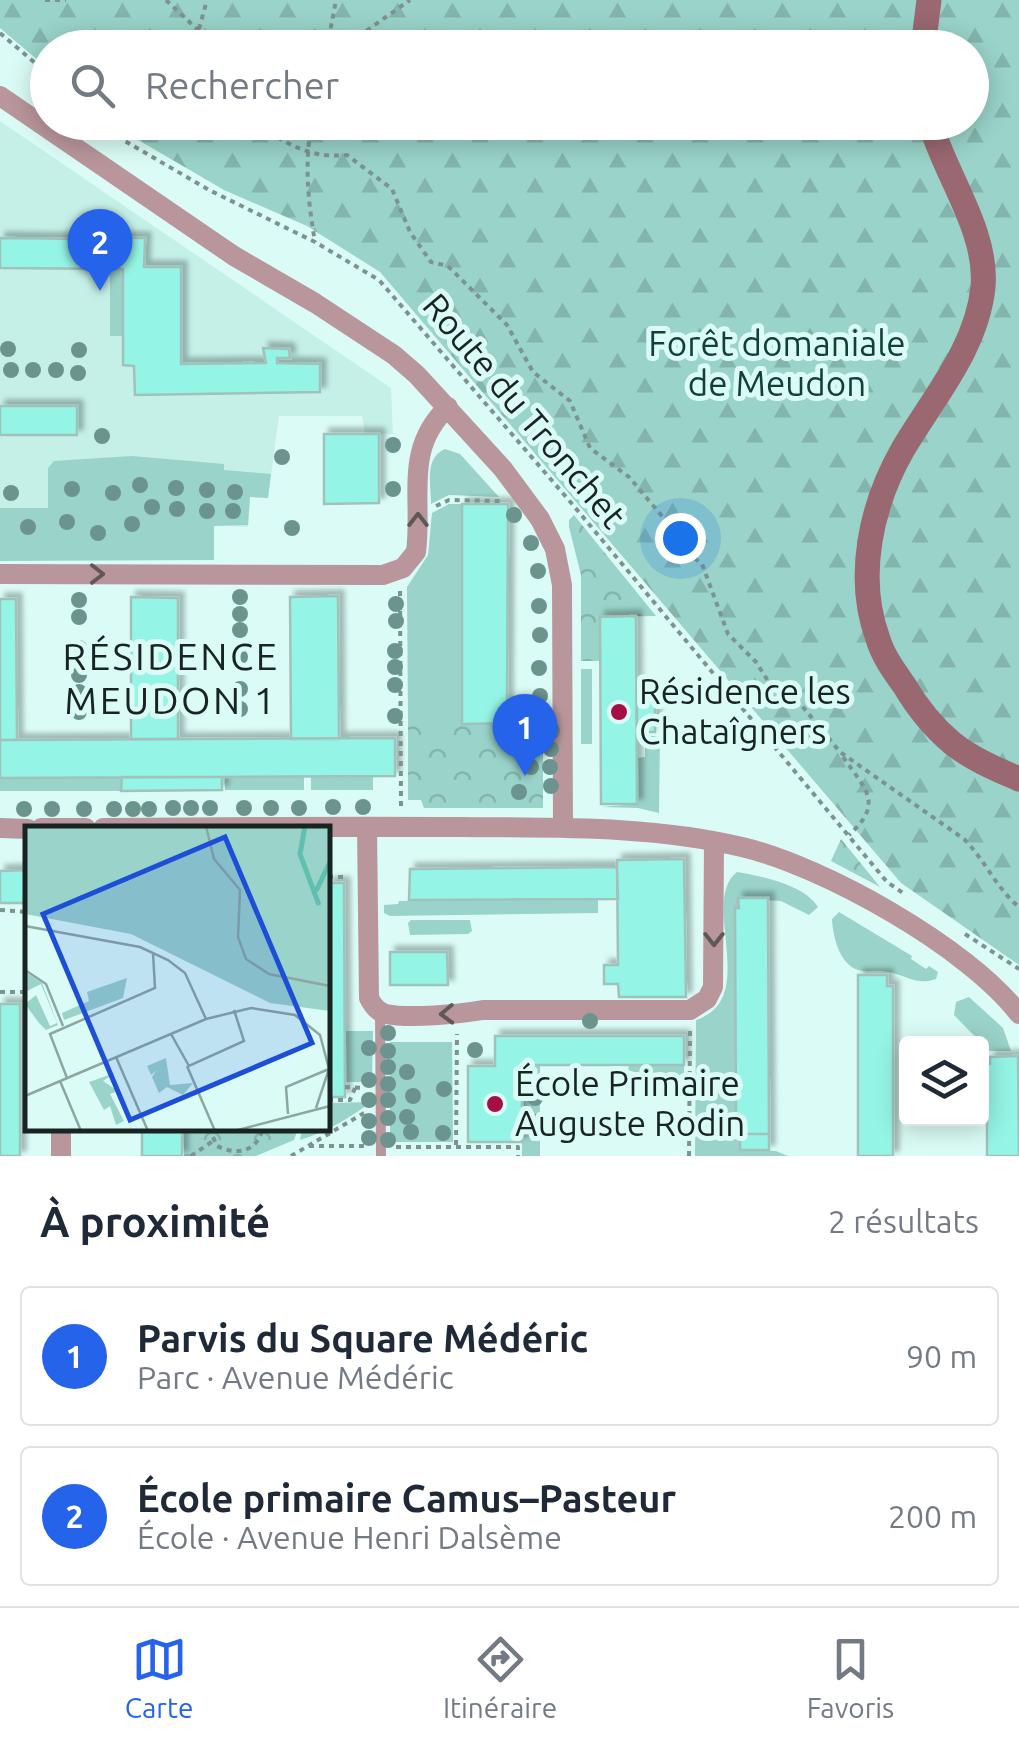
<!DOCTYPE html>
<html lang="fr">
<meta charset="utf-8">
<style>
body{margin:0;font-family:Ubuntu,sans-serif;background:#f2f2f3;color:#1f2937}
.controls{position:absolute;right:30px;bottom:30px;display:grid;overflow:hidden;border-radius:10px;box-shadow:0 5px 25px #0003}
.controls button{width:90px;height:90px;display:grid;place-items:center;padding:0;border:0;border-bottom:2px solid #e0e1e3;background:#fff;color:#1f2937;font:50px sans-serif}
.you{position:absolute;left:680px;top:538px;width:35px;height:35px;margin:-25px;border:8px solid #fff;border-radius:50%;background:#1a73e8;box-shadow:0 0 0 15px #1a73e833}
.badge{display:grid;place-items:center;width:65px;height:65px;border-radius:50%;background:#2563eb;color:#fff;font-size:32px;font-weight:700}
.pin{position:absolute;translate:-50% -82px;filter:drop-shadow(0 2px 5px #0008)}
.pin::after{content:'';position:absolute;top:52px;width:35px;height:30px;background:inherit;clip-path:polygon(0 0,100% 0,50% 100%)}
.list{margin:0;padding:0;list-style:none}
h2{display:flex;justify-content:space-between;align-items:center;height:130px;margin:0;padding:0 40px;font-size:42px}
h2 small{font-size:32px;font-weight:400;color:#747a83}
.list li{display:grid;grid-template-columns:65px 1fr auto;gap:30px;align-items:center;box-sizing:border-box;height:140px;margin:0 20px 20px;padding:0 20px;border:2px solid #e0e1e3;border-radius:10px}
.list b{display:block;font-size:38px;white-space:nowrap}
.list p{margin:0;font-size:32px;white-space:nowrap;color:#747a83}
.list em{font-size:32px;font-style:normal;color:#747a83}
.icon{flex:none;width:55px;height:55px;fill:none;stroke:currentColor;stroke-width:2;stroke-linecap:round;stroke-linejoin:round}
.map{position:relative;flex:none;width:1019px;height:1156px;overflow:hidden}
.search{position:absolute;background:#fff;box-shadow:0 5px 25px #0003;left:30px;right:30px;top:30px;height:110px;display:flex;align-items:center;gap:25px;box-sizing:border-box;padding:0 35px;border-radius:55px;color:#747a83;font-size:38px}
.sheet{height:450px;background:#fff}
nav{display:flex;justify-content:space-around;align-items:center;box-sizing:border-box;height:140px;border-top:2px solid #e0e1e3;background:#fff;font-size:28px;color:#747a83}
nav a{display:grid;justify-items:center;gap:5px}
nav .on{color:#2563eb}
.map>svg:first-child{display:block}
.built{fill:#c5f0e8}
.grass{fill:#99d3c9}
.forest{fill:url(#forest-firs)}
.park{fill:url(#park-crowns)}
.building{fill:#94f4e5;stroke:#a1c1bb;stroke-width:2.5;filter:url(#shadow)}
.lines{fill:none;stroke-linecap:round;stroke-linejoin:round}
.path{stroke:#7d938f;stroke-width:4;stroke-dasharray:5 5;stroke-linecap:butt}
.service{stroke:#b9969b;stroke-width:10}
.minor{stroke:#b9969b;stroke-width:20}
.secondary{stroke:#9a6871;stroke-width:25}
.tree{fill:#6c948e}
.oneway{stroke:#605758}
.poi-dot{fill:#a60f46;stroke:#dbfcf6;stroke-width:4}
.labels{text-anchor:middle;stroke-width:10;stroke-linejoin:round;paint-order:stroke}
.park-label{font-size:35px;fill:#113f39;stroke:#dbfcf6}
.street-label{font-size:35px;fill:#182422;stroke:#dbfcf6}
.poi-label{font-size:35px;fill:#182422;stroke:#dbfcf6;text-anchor:start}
.neighbourhood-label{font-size:38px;letter-spacing:2.5px;fill:#182422;stroke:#dbfcf6}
.inset-river{fill:none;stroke:#5fc0b2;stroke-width:5}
.inset-road{fill:none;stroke:#8da6a1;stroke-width:2.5}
.view{fill:#1d4ed8;fill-opacity:0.15;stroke:#1d4ed8;stroke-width:5}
.inset-edge{fill:none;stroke:#182422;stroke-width:5}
</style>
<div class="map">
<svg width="1019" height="1156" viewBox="0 0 1019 1156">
<defs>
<pattern id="forest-firs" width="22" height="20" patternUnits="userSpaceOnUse" patternTransform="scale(2.5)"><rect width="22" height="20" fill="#99d3c9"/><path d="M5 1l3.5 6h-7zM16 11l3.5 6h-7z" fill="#83b5ac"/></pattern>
<pattern id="park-crowns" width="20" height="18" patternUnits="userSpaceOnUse" patternTransform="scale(2.5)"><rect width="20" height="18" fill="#99d3c9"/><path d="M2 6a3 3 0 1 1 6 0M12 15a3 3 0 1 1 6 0" fill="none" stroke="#83b5ac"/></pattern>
<filter id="shadow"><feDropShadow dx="5.5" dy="-5.5" stdDeviation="2.5" flood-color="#0004"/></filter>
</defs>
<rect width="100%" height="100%" fill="#dbfcf6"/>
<!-- built -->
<path class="built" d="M0 121 391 388 393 434H365L362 416H279L268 498 250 497 248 527 214 525V548H0Z"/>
<!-- grass -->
<path class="grass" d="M110 268 123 269V336H110Z
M445 449 460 454 499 497 449 495 431 504C431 484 424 458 445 449Z
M132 456 224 464V470L271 474 268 498 250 497 248 525 214 526V560L0 561V508H48V468L54 461Z
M449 504H462V724H408L407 587 428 555 432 513Z
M581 669H592V744H581Z
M645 736H660L659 813 638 808 601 807 637 804V758L645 757Z
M311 776H373V790H311Z
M122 777 121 791H0V778Z
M225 777H304V790H225Z
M737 872C762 876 805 885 818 907L809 915 781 901 738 899 739 908H735L740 1150 776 1151 788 1156H695L696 1020C761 999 699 901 737 872Z
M598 899V913L390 916 384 913V905L398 904 399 901Z
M839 912 912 956 911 959 926 969 929 966 938 972 936 979C917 986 906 975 888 972 880 970 871 972 863 971 841 969 833 939 832 919Z
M411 920H470L472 931 468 934 410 935 408 923Z
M969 997 1003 1028 1011 1051H989L954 1015 956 1002Z
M345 1031H373L372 1082H345Z
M390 1042H452L453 1142H390Z
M522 1065H540V1156H522Z
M629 1065H684V1088L628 1070Z
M371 1102C350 1118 326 1132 300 1140L302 1129 328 1128V1103Z"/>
<!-- forest -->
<path class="forest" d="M0 0H1019V965L901 883 380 272 307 226 224 190 109 123 972 122V48H48L47 68 0 28Z"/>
<!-- park -->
<path class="park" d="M574 515 656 616 600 617V661H581V575L569 527V520Z
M543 723V808H424L421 800H408V724Z
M841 839 880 887 831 861Z
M298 1129 294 1140 256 1156H184L183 1129Z"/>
<!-- building -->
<path class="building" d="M78 221H106L107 232H93L92 238H145L144 267H181V364L266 363 263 348 289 349 290 358H277V363L320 364V392L135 395 134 366 123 365V269L0 268V238L81 239Z
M0 406H77V435H0Z
M324 434H379V503L324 504Z
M462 504H508L507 723 462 724Z
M338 596 339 739H291L290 597Z
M131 597 178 598V739H131Z
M0 599H16L17 740H0Z
M636 616 637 804H601L600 617Z
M637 691H655V732H637Z
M395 738V776L0 778V740Z
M122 777H222V790L121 791Z
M684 859 686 997H619L618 984H604V965H618L617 860Z
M617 867 618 899 409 900 410 869Z
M28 870V903H0V871Z
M328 883H344L345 1097H328Z
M738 898H768L769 1134H740V1125H736L735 908H739Z
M390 952H447L448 985H390Z
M858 975H887V986H893V1156H858Z
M0 1004H20V1156H0Z
M495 1036H684V1065H522V1142H468V1066H495Z
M1018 1056 1019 1156H987V1064H990V1057Z
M142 1128H182V1156H142Z
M740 1134H769V1150H740Z"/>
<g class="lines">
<!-- path -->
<path class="path" d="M45 0H66
M166 0 198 30 203 48
M199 29 207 0
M0 33 48 74
M327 48 336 0
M342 48 410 0
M103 122 123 140 211 191 315 242 379 280 573 505 887 882 903 893
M252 122C286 142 307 159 347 155L392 189 410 232 431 262 448 266 507 325 533 372 570 401 590 448 629 477 667 522 674 542 702 564 728 634 756 662 768 681 793 695 840 752 964 839C985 860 996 888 1019 907
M312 122C304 164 308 201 315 242
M436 506 449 500 500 501
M400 591 401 807
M843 757C866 790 884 803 849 835
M328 877H348
M0 910 28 912
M965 934 1019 969
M0 992H28
M345 1087 365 1088
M328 1100H350L355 1088
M209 1128 217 1146C237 1156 257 1152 263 1128
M456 1145 457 1034
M309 1146H367
M396 1147H518V1156
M191 1156 213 1141
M291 1156 364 1113
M689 1156 690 1031"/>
<!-- service -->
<path class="service" d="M380 1012 381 1156"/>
<!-- minor -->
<path class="minor" d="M0 96 234 256 315 303 394 355 417 375 503 469 540 519 555 549 562 585 563 828
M0 574 383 575 403 568 416 552C423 498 403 449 448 407
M367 827 369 998C373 1006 378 1012 386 1014 410 1019 459 1014 483 1010H690L707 999 713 987 714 842
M0 828 28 829
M41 828H86
M103 828C222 827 342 826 461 827 554 828 650 825 742 847 823 866 968 947 1019 1014
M61 1128V1156"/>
<!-- secondary -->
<path class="secondary" d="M923 48 929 0
M930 122C945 175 988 231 983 287 977 348 933 398 903 449 871 505 855 577 878 639 883 656 894 671 904 685 917 707 933 727 952 743 972 759 996 769 1019 779"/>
</g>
<!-- trees -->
<g class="tree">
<circle cx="8" cy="349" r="8"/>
<circle cx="79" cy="350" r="8"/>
<circle cx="11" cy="370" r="8"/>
<circle cx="33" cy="370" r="8"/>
<circle cx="56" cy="370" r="8"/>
<circle cx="78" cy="373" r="8"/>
<circle cx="102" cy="436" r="8"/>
<circle cx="393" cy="445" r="8"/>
<circle cx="282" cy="457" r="8"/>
<circle cx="140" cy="485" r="8"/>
<circle cx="176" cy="488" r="8"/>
<circle cx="72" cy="489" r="8"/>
<circle cx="393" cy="489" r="8"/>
<circle cx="207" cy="490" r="8"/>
<circle cx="235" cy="492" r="8"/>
<circle cx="11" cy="493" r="8"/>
<circle cx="113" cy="493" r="8"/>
<circle cx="152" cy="507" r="8"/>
<circle cx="177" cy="509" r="8"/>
<circle cx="207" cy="511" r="8"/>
<circle cx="233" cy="511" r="8"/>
<circle cx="514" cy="515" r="8"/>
<circle cx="67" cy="522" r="8"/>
<circle cx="132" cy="524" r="8"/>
<circle cx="28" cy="527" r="8"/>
<circle cx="292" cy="528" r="8"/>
<circle cx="98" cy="533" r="8"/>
<circle cx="531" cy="543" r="8"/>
<circle cx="538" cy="571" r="8"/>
<circle cx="240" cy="597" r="8"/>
<circle cx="79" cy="600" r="8"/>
<circle cx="396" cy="604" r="8"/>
<circle cx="539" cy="606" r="8"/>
<circle cx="240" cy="614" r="8"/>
<circle cx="79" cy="617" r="8"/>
<circle cx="396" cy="621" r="8"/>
<circle cx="240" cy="630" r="8"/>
<circle cx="540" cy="635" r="8"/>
<circle cx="79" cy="648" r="8"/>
<circle cx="395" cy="651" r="8"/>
<circle cx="240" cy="657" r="8"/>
<circle cx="395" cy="667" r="8"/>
<circle cx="539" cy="668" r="8"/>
<circle cx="79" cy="675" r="8"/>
<circle cx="395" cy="685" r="8"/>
<circle cx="240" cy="689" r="8"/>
<circle cx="79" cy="692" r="8"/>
<circle cx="540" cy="696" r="8"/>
<circle cx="240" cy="709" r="8"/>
<circle cx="79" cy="712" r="8"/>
<circle cx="395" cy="716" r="8"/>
<circle cx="515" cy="727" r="8"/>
<circle cx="533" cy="727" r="8"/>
<circle cx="552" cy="731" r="8"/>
<circle cx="551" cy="749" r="8"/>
<circle cx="531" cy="750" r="8"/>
<circle cx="531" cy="767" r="8"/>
<circle cx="550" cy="767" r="8"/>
<circle cx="551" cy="786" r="8"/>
<circle cx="519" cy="792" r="8"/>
<circle cx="333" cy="807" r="8"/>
<circle cx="363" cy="807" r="8"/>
<circle cx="173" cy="808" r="8"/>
<circle cx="191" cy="808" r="8"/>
<circle cx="210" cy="808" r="8"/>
<circle cx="244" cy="808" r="8"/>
<circle cx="271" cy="808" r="8"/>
<circle cx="299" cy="808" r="8"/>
<circle cx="24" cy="809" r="8"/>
<circle cx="52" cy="809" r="8"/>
<circle cx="84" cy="809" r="8"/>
<circle cx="114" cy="809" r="8"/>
<circle cx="133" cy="809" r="8"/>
<circle cx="149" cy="809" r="8"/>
<circle cx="590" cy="1021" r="8"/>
<circle cx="388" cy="1033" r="8"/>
<circle cx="369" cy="1048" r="8"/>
<circle cx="475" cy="1050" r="8"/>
<circle cx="388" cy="1051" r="8"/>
<circle cx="388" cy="1067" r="8"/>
<circle cx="407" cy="1072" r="8"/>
<circle cx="369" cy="1080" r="8"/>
<circle cx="388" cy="1084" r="8"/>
<circle cx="444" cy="1089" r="8"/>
<circle cx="413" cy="1096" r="8"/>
<circle cx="535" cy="1098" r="8"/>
<circle cx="369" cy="1100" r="8"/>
<circle cx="388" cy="1100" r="8"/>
<circle cx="407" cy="1117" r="8"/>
<circle cx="666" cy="1117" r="8"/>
<circle cx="388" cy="1118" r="8"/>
<circle cx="369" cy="1121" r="8"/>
<circle cx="535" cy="1122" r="8"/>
<circle cx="411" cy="1132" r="8"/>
<circle cx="443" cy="1133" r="8"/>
<circle cx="369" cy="1138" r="8"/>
<circle cx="388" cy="1140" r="8"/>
</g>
<!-- one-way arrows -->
<defs><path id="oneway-chevron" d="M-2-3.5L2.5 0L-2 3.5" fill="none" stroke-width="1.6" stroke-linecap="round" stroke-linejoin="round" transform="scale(2.5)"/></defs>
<g class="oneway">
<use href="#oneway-chevron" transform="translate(418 520) rotate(-90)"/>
<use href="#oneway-chevron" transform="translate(97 574)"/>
<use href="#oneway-chevron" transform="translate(714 939) rotate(90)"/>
<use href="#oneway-chevron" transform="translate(447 1014) rotate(178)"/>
</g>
<!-- markers -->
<g class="poi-dot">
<circle cx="619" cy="712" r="10"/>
<circle cx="495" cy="1104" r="10"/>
</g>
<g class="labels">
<!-- park labels -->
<g class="park-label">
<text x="777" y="356">Forêt domaniale<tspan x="777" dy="40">de Meudon</tspan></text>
</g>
<!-- street labels -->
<g class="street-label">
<text transform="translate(524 411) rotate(50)" y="12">Route du Tronchet</text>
</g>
<!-- poi labels -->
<g class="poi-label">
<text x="639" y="704">Résidence les<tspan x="639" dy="40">Chataîgners</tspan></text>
<text x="515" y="1096">École Primaire<tspan x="515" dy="40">Auguste Rodin</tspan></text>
</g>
<!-- neighbourhood labels -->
<g class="neighbourhood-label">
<text x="171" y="670">RÉSIDENCE<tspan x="171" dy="44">MEUDON 1</tspan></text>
</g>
</g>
<!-- overview -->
<g transform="translate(25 826)">
<rect width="305" height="305" fill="#dbfcf6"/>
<path d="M0 146 17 157 33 199 21 204 14 197 0 203 14 197 0 178 11 169 25 200 32 197 16 158 2 165ZM102 152 98 172 39 194 37 187 64 175 62 166ZM141 232 145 259 168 257 158 269 142 261 134 267 127 251 132 244 126 249 122 240ZM90 247 78 255 93 265 85 268 99 295 91 299 85 280 79 284 64 256Z" fill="#99d3c9"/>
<path d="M0 0H305V185L245 177 106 108 0 88Z" fill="#99d3c9"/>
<path class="inset-river" d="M280 0 275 28 294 79M291 65 305 36"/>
<path class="inset-road" d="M181 0 189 33 215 64 213 111 221 133 244 148 305 160M0 100 115 121 143 134 160 147 181 193M0 144 21 158 38 200M146 208 164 240 219 215 209 184M91 231 123 305M162 240 190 305M42 252 25 208 130 162 128 127M35 255 56 305M0 270 181 193 226 182 270 189 295 209 304 243 291 282M263 288 261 261 304 243M209 305 305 280"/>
<path class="view" d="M200 11 287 217 105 294 18 88Z"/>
<rect width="305" height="305" class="inset-edge"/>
</g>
</svg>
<div class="controls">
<button><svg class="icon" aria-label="layers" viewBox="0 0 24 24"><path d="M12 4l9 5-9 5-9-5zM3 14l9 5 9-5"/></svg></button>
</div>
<div class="you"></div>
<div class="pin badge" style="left:525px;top:776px">1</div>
<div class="pin badge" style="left:100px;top:291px">2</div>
<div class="search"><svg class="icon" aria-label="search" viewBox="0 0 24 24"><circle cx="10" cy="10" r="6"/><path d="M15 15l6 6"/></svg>Rechercher</div>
</div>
<section class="sheet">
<h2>À proximité<small>2 résultats</small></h2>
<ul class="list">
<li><span class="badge">1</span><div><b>Parvis du Square Médéric</b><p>Parc · Avenue Médéric</p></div><em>90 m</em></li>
<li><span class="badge">2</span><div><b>École primaire Camus–Pasteur</b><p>École · Avenue Henri Dalsème</p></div><em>200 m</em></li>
</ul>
</section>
<nav>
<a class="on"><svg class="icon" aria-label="map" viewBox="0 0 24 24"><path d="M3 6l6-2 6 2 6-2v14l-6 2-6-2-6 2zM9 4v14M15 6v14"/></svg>Carte</a>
<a><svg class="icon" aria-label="directions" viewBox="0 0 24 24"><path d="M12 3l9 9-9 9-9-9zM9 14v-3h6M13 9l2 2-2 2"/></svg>Itinéraire</a>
<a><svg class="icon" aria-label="saved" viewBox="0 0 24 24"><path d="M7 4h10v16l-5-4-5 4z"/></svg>Favoris</a>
</nav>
